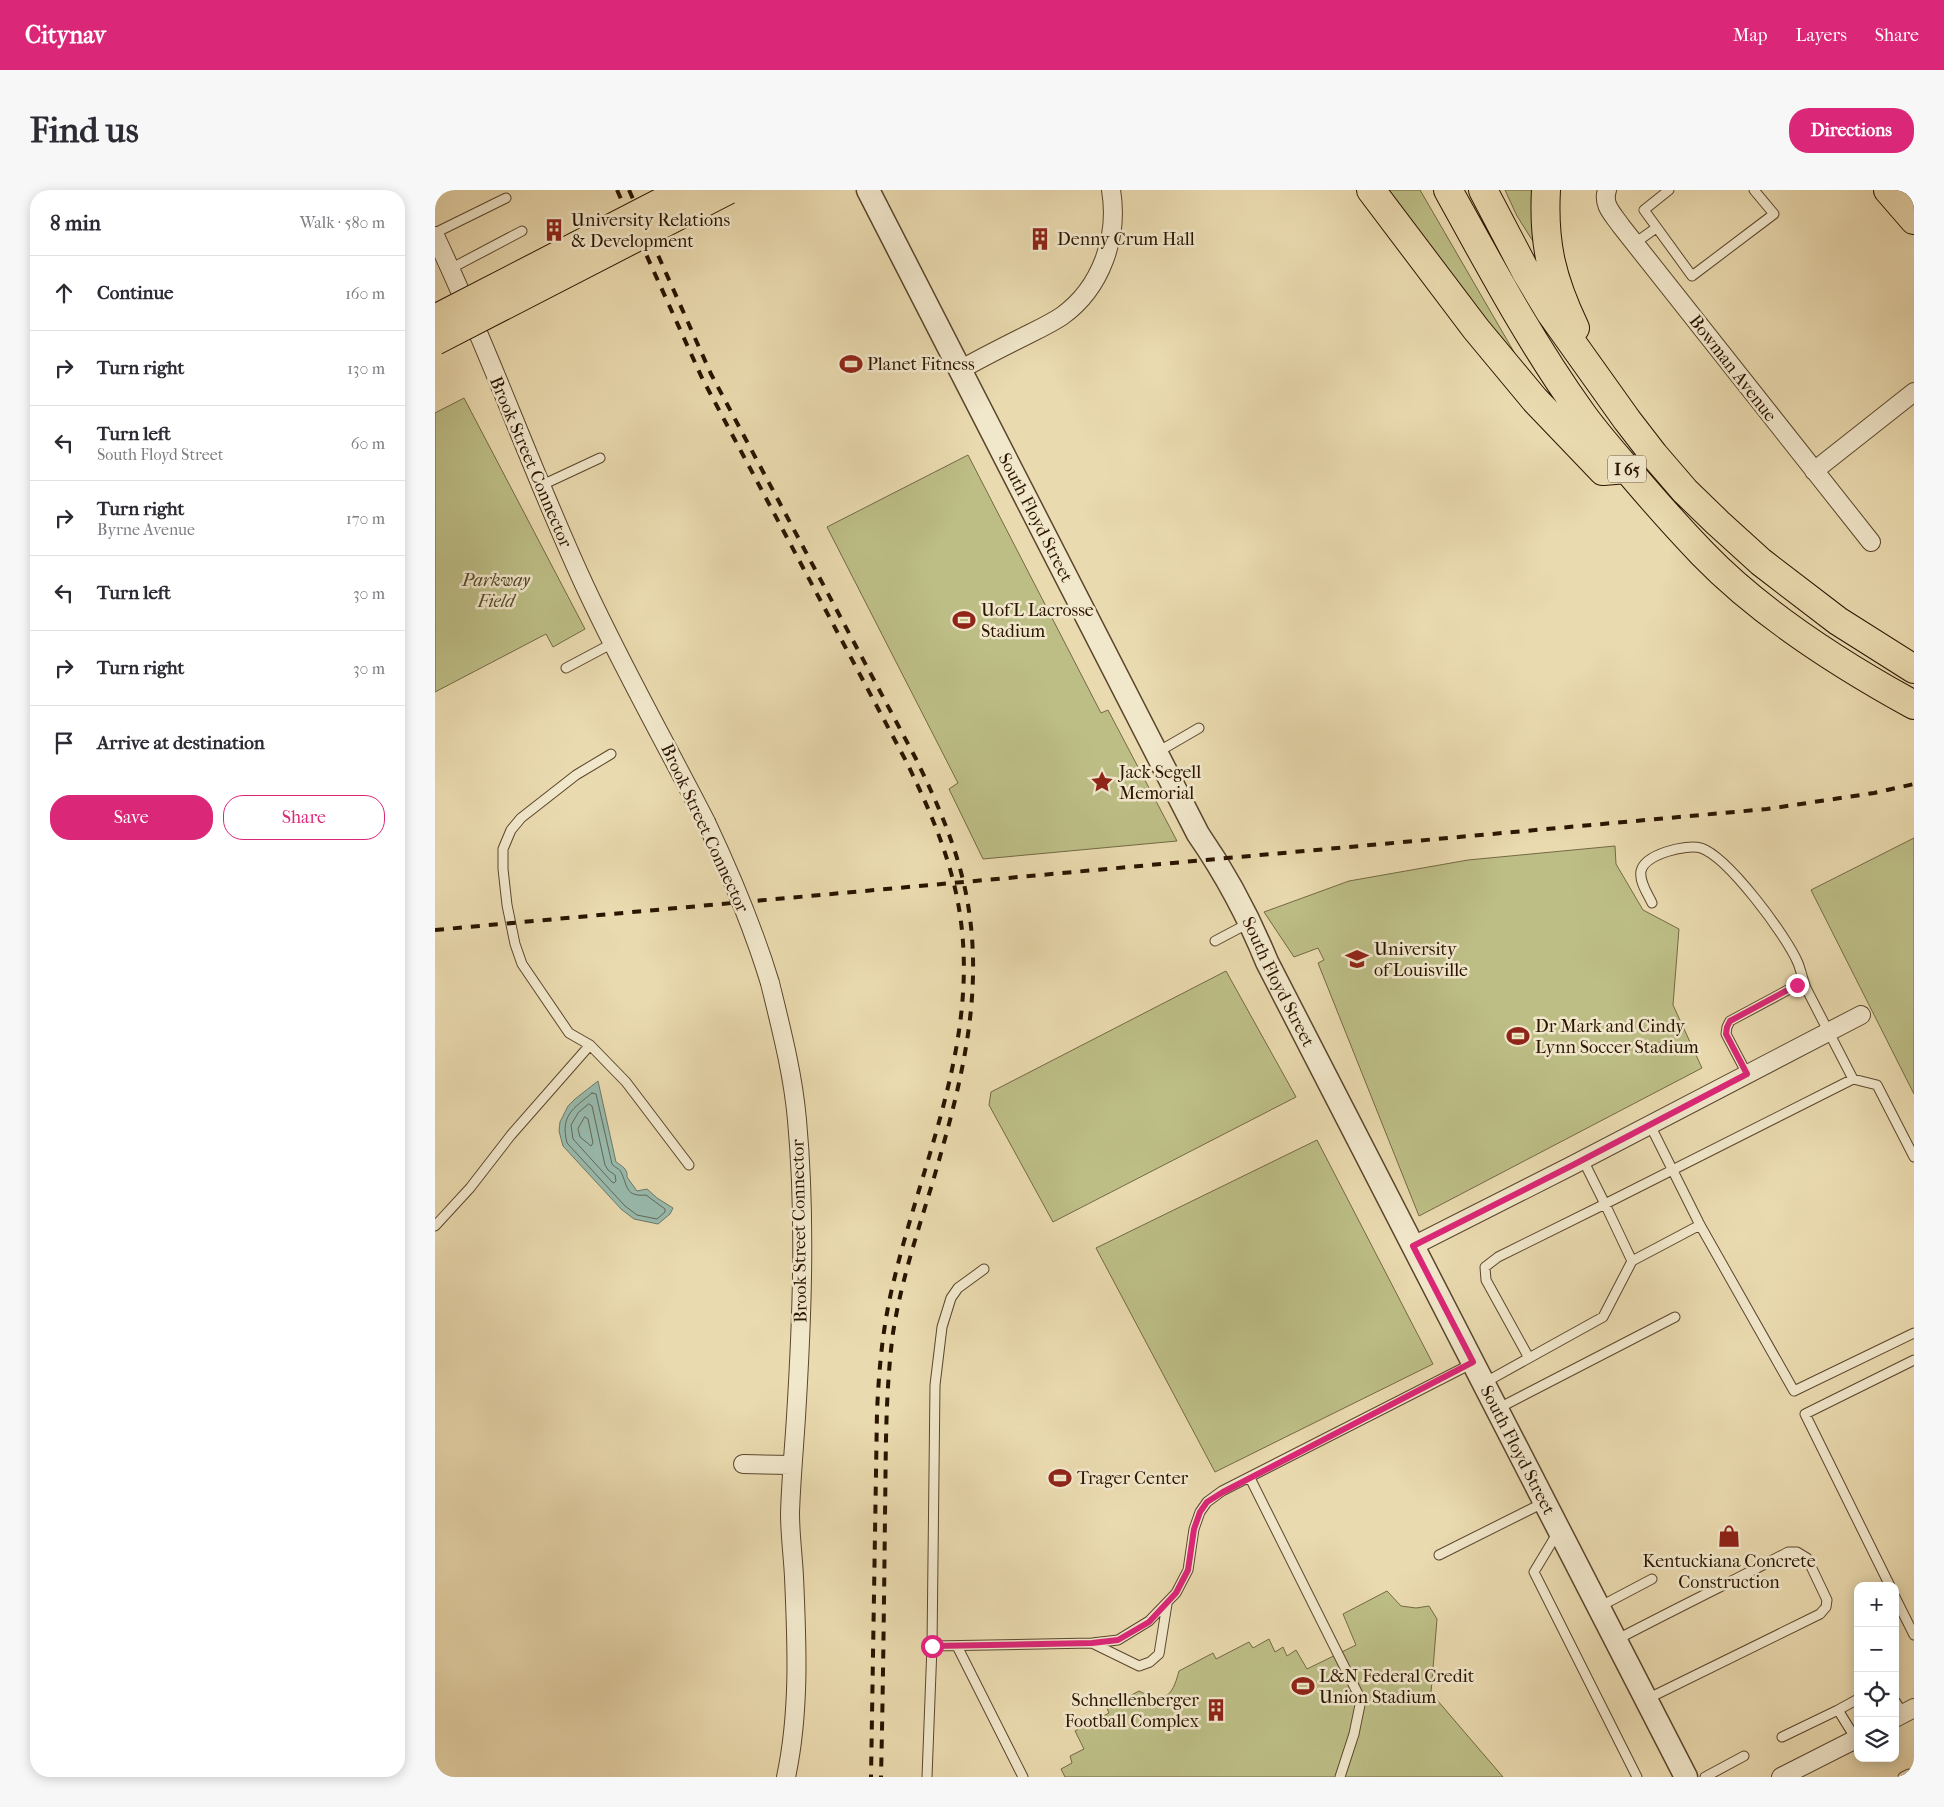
<!DOCTYPE html>
<meta charset="utf-8">
<style>
body{margin:0;font-family:"IM FELL French Canon",serif;background:#f7f7f7;color:#2b2b33}
.controls{position:absolute;right:15px;bottom:15px;display:grid;overflow:hidden;border-radius:10px;box-shadow:0 2px 12px #0003}
.controls button{width:45px;height:45px;display:grid;place-items:center;padding:0;border:0;border-bottom:1px solid #e1e1e2;background:#fff;color:#2b2b33;font:25px sans-serif}
.stop{position:absolute;width:15px;height:15px;margin:-11px;border:4px solid #db2777;border-radius:50%;background:#fff}
.stop.end{background:#db2777;border-color:#fff;box-shadow:0 1px 5px #0008}
.list{margin:0;padding:0;list-style:none}
h2{display:flex;justify-content:space-between;align-items:center;height:65px;margin:0;padding:0 20px;font-size:21px}
h2 small{font-size:16px;font-weight:400;color:#7c7c81}
.list li{display:grid;grid-template-columns:32px 1fr auto;gap:15px;align-items:center;box-sizing:border-box;height:75px;padding:0 20px;border-top:1px solid #e1e1e2}
.list b{display:block;font-size:19px;white-space:nowrap}
.list p{margin:0;font-size:16px;white-space:nowrap;color:#7c7c81}
.list em{font-size:16px;font-style:normal;color:#7c7c81}
.actions{display:flex;gap:10px;padding:15px 20px}
.actions a{flex:1;padding:11px 0;border:1px solid #db2777;border-radius:20px;text-align:center;font-size:18px;color:#db2777}
.actions .main{background:#db2777;color:#fff}
.icon{flex:none;width:28px;height:28px;fill:none;stroke:currentColor;stroke-width:2;stroke-linecap:round;stroke-linejoin:round}
.map{position:relative;flex:none;width:1479px;height:1587px;overflow:hidden;border-radius:20px}
header{display:flex;align-items:center;gap:30px;box-sizing:border-box;height:70px;padding:0 25px;background:#db2777;color:#fff}
header strong{font-size:24px}
nav{display:flex;gap:28px;margin-inline-start:auto;font-size:18px}
.intro{display:flex;align-items:center;justify-content:space-between;box-sizing:border-box;height:120px;padding:0 30px}
h1{margin:0;font-size:35px}
.button{padding:12px 22px;border-radius:20px;background:#db2777;color:#fff;font-size:18px;font-weight:700}
main{display:flex;gap:30px;padding:0 30px}
aside{flex:1;background:#fff;border-radius:20px;box-shadow:0 2px 12px #0003}
.map>svg:first-child{display:block}
.green{fill:#bdbe86;stroke:#746943}
.water{fill:#98baad;stroke:#6c7868}
.lines{fill:none;stroke-linecap:round;stroke-linejoin:round}
.shore{stroke:#626756;stroke-width:1}
.service-casing{stroke:#5b462c;stroke-width:11}
.minor-casing{stroke:#5b462c;stroke-width:20}
.tertiary-casing{stroke:#5b462c;stroke-width:25}
.primary-casing{stroke:#2b1400;stroke-width:30}
.motorway-casing{stroke:#2b1400;stroke-width:30}
.service{stroke:#f1e7cb;stroke-width:9}
.minor{stroke:#f1e7cb;stroke-width:18}
.tertiary{stroke:#f1e7cb;stroke-width:22}
.primary{stroke:#eadaaf;stroke-width:28}
.motorway{stroke:#eadaaf;stroke-width:28}
.rail{stroke:#2b1400;stroke-width:4;stroke-dasharray:9 9;stroke-linecap:butt}
.minor-bridge-casing{stroke:#5b462c;stroke-width:20;stroke-linecap:butt}
.primary-bridge-casing{stroke:#2b1400;stroke-width:30;stroke-linecap:butt}
.minor-bridge{stroke:#f1e7cb;stroke-width:18}
.primary-bridge{stroke:#eadaaf;stroke-width:28}
.route{stroke:#db2777;stroke-width:6}
.labels{text-anchor:middle;stroke-width:5;stroke-linejoin:round;paint-order:stroke}
.shield{fill:#f1e7cb;stroke:#66533d;stroke-width:1}
.shield-label{font-size:16px;font-weight:bold;fill:#2b1400}
.poi-label{font-size:18px;fill:#2b1400;stroke:#f1e7cb;text-anchor:start}
.street-label{font-size:18px;fill:#2b1400;stroke:#f1e7cb}
.park-label{font-size:18px;font-style:italic;fill:#574728;stroke:#f1e7cb}
</style>
<header>
<strong>Citynav</strong>
<nav><a>Map</a><a>Layers</a><a>Share</a></nav>
</header>
<div class="intro"><h1>Find us</h1><a class="button">Directions</a></div>
<main>
<aside>
<h2>8 min<small>Walk · 580 m</small></h2>
<ul class="list">
<li><svg class="icon" aria-label="ahead" viewBox="0 0 24 24"><path d="M12 20V5M6 11l6-6 6 6"/></svg><div><b>Continue</b></div><em>160 m</em></li>
<li><svg class="icon" aria-label="right" viewBox="0 0 24 24"><path d="M7 20v-9h11M14 6l5 5-5 5"/></svg><div><b>Turn right</b></div><em>130 m</em></li>
<li><svg class="icon" aria-label="left" viewBox="0 0 24 24"><path d="M17 20v-9H6M10 6l-5 5 5 5"/></svg><div><b>Turn left</b><p>South Floyd Street</p></div><em>60 m</em></li>
<li><svg class="icon" aria-label="right" viewBox="0 0 24 24"><path d="M7 20v-9h11M14 6l5 5-5 5"/></svg><div><b>Turn right</b><p>Byrne Avenue</p></div><em>170 m</em></li>
<li><svg class="icon" aria-label="left" viewBox="0 0 24 24"><path d="M17 20v-9H6M10 6l-5 5 5 5"/></svg><div><b>Turn left</b></div><em>30 m</em></li>
<li><svg class="icon" aria-label="right" viewBox="0 0 24 24"><path d="M7 20v-9h11M14 6l5 5-5 5"/></svg><div><b>Turn right</b></div><em>30 m</em></li>
<li><svg class="icon" aria-label="arrive" viewBox="0 0 24 24"><path d="M6 21V4h12l-3 4 3 4H6"/></svg><div><b>Arrive at destination</b></div></li>
</ul>
<div class="actions"><a class="main">Save</a><a>Share</a></div>
</aside>
<div class="map">
<svg width="1479" height="1587" viewBox="0 0 1479 1587">
<rect width="100%" height="100%" fill="#eadaaf"/>
<filter id="stains"><feTurbulence type="fractalNoise" baseFrequency=".004" numOctaves="4"/><feColorMatrix values="0 0 0 0 .2 0 0 0 0 .09 0 0 0 0 .02 0 0 0 .5 -.17"/></filter>
<radialGradient id="worn" r=".72"><stop offset=".6" stop-color="#630" stop-opacity="0"/><stop offset="1" stop-color="#630" stop-opacity=".3"/></radialGradient>
<!-- green -->
<path class="green" d="M944 0H985L1086 174Z
M1070 0H1106L1101 56 1082 26Z
M29 208 150 439 118 457 111 444 0 502V223Z
M533 265 666 523 673 520 742 651 548 669 514 599 523 593 392 337Z
M1479 648V904L1376 700Z
M1180 656 1181 674 1208 720 1244 739 1238 815 1267 878 984 1026 883 773 889 770 883 758 859 767 829 722 914 691 1033 670Z
M791 781 861 907 618 1032 554 915 556 902Z
M882 950 998 1174 780 1282 661 1058Z
M952 1401 966 1416 981 1418 994 1416 1002 1429 996 1503 1068 1587H630L626 1579 637 1573 635 1566 649 1559 640 1541 674 1523 672 1518 704 1501C729 1514 737 1508 744 1481L778 1463 781 1469 814 1452 818 1458 834 1449 840 1462 848 1457 852 1466 861 1460 872 1479 921 1455 908 1424Z"/>
<!-- water -->
<path class="water" d="M163 891 181 972C187 976 193 979 192 987L202 1001 212 999 222 1008 238 1018 235 1024 223 1034 199 1029 186 1019 128 956 124 941 125 932 133 916 140 909Z"/>
<g class="lines">
<!-- shore -->
<path class="shore" d="M157 903 161 904 177 974C179 977 185 979 186 982 193 996 190 1007 211 1005L230 1019V1022L222 1029 202 1025 190 1016 132 953C125 925 138 919 157 903Z
M154 914 157 916 170 975 173 980 180 985 181 991 179 993 177 992 138 949 136 935 143 923Z
M150 927 153 929 158 953 156 956 145 947 143 939Z"/>
<defs>
<path id="service" d="M1234 0 1209 20 1257 86 1339 24 1319 0
M0 43 71 8
M1200 53 1221 38
M15 79 87 41
M105 296 165 268
M131 478 178 453
M721 563 764 538
M176 564 141 585 86 628 76 640 68 659V679L72 715 80 754 87 774 134 843 155 855 191 892 254 975
M1217 713C1213 704 1204 692 1206 681 1210 664 1251 654 1266 658 1293 667 1351 745 1363 773 1366 781 1368 790 1371 798
M780 751 814 733
M1312 884 1291 844 1292 837 1295 831 1362 795 1371 798 1418 889
M1215 935 1265 1035 1359 1201 1479 1143
M1148 970 1170 1014 1418 889 1442 895 1479 967
M0 1036 35 998 76 945 155 855
M1197 1071 1265 1035
M1049 1193 1094 1168 1051 1090 1050 1077 1063 1067 1170 1014 1197 1071 1168 1127 1094 1168
M1062 1219 1240 1127
M815 1288 926 1510 919 1544 905 1587
M1123 1342 1099 1382 1202 1587
M1004 1365 1108 1313
M1455 1396 1370 1224 1479 1170
M1460 1407 1479 1445
M1164 1417 1217 1389
M1181 1450C1238 1420 1296 1392 1353 1362H1362L1372 1368 1392 1410 1391 1417 1385 1424 1212 1509
M657 1453 704 1476 715 1472 724 1464 732 1414
M497 1456 500 1195 507 1137 516 1108 523 1098 549 1079
M522 1456 588 1587
M1460 1511 1468 1524
M1403 1520 1423 1509
M1347 1547 1403 1520 1421 1549
M492 1587 497 1456 657 1453 683 1450 714 1431 741 1403 753 1380 759 1339 765 1322 772 1312 787 1301 1038 1173
M1270 1587 1309 1566
M1468 1587 1474 1584"/>
<path id="minor" d="M1172 0C1167 15 1178 24 1186 36L1436 352
M0 46C54 159 95 277 147 390 185 473 230 552 271 632
M525 180C546 168 568 157 590 146 602 140 615 134 627 126 666 98 684 47 676 0
M1379 281 1479 202
M335 793C346 838 358 884 362 930 371 1028 367 1129 361 1227 359 1259 356 1291 355 1323 355 1345 358 1366 359 1387 362 1453 365 1522 351 1587
M978 1056 1136 976 1426 825
M308 1274 357 1275
M1460 1528 1479 1518
M1346 1587 1423 1548"/>
<g id="tertiary">
<path id="s1" d="M433 0 763 644C790 683 814 728 832 772L1251 1587"/>
</g>
<path id="primary" d="M1453 0 1479 30"/>
<path id="motorway" d="M936 0 1041 139 1100 210 1168 281 1192 279
M1013 0C1055 76 1096 153 1147 224 1162 245 1180 265 1197 285 1220 312 1243 338 1268 364 1326 424 1406 475 1479 515
M1048 0 1091 82 1115 122 1192 230 1219 265 1250 301 1283 333 1326 372 1403 431 1479 479
M1111 0C1108 54 1117 90 1140 138"/>
</defs>
<!-- service casing -->
<use href="#service" class="service-casing"/>
<!-- minor casing -->
<use href="#minor" class="minor-casing"/>
<!-- tertiary casing -->
<use href="#tertiary" class="tertiary-casing"/>
<!-- primary casing -->
<use href="#primary" class="primary-casing"/>
<!-- motorway casing -->
<use href="#motorway" class="motorway-casing"/>
<!-- service -->
<use href="#service" class="service"/>
<!-- minor -->
<use href="#minor" class="minor"/>
<!-- tertiary -->
<use href="#tertiary" class="tertiary"/>
<!-- primary -->
<use href="#primary" class="primary"/>
<!-- motorway -->
<use href="#motorway" class="motorway"/>
<!-- rail -->
<path class="rail" d="M182 0 267 188 471 571C496 622 519 675 526 732 542 856 487 972 459 1090 448 1134 444 1177 442 1222L436 1587
M194 0 276 184 480 567C502 612 523 659 532 709 550 806 525 898 498 991 483 1041 466 1091 458 1143 450 1203 451 1265 450 1326 449 1413 448 1500 446 1587
M0 740 1332 619 1439 603 1479 594"/>
<defs>
<path id="minor-bridge" d="M271 632C296 685 318 737 335 793"/>
<path id="primary-bridge" d="M0 129 250 0
M0 151 293 0"/>
</defs>
<!-- minor-bridge casing -->
<use href="#minor-bridge" class="minor-bridge-casing"/>
<!-- primary-bridge casing -->
<use href="#primary-bridge" class="primary-bridge-casing"/>
<!-- minor-bridge -->
<use href="#minor-bridge" class="minor-bridge"/>
<!-- primary-bridge -->
<use href="#primary-bridge" class="primary-bridge"/>
</g>
<g class="lines">
<!-- route -->
<path class="route" d="M497 1456 657 1453 683 1450 714 1432 741 1403 753 1380 759 1339 765 1322 772 1312 788 1302 1038 1172 978 1056 1136 976 1312 884 1291 844 1292 837 1295 831 1362 795"/>
</g>
<!-- icons -->
<defs>
<symbol id="building-bare" viewBox="-9 -9 18 18"><path d="M-4-6H4V6H1V3H-1V6H-4ZM-2.5-4.3h1.7v1.8h-1.7ZM.8-4.3h1.7v1.8H.8ZM-2.5-1h1.7V.8h-1.7ZM.8-1h1.7V.8H.8Z" fill="#8f2418" stroke="#f1e7cb" stroke-width="2.5" paint-order="stroke"/></symbol>
<symbol id="stadium-bare" viewBox="-9 -9 18 18"><path d="M0-5a6.5 5 0 1 0 0 10a6.5 5 0 1 0 0-10ZM-3.5-1.8h7v3.6h-7Z" fill="#8f2418" stroke="#f1e7cb" stroke-width="2.5" paint-order="stroke"/></symbol>
<symbol id="sight-bare" viewBox="-9 -9 18 18"><path d="M0-6L1.8-2.2L6-1.7L2.9 1.2L3.7 5.4L0 3.3L-3.7 5.4L-2.9 1.2L-6-1.7L-1.8-2.2Z" fill="#8f2418" stroke="#f1e7cb" stroke-width="2.5" paint-order="stroke"/></symbol>
<symbol id="university-bare" viewBox="-9 -9 18 18"><path d="M0-5L7-2L0 1L-7-2ZM-4 1L0 2.5L4 1V4Q0 6-4 4Z" fill="#8f2418" stroke="#f1e7cb" stroke-width="2.5" paint-order="stroke"/></symbol>
<symbol id="shop-bare" viewBox="-9 -9 18 18"><path d="M-5-2.5h2.3a2.7 3.5 0 0 1 5.4 0H5L5.5 6h-11ZM-1.5-2.5h3a1.5 2.3 0 0 0-3 0Z" fill="#8f2418" stroke="#f1e7cb" stroke-width="2.5" paint-order="stroke"/></symbol>
</defs>
<g fill-rule="evenodd">
<use href="#building-bare" x="103" y="24" width="32" height="32"/>
<use href="#building-bare" x="589" y="33" width="32" height="32"/>
<use href="#stadium-bare" x="400" y="158" width="32" height="32"/>
<use href="#stadium-bare" x="513" y="414" width="32" height="32"/>
<use href="#sight-bare" x="651" y="576" width="32" height="32"/>
<use href="#university-bare" x="906" y="753" width="32" height="32"/>
<use href="#stadium-bare" x="1067" y="830" width="32" height="32"/>
<use href="#stadium-bare" x="609" y="1272" width="32" height="32"/>
<use href="#shop-bare" x="1278" y="1330" width="32" height="32"/>
<use href="#stadium-bare" x="852" y="1480" width="32" height="32"/>
<use href="#building-bare" x="765" y="1504" width="32" height="32"/>
</g>
<g class="labels">
<!-- shield labels -->
<rect class="shield" x="1173" y="265.5" width="38" height="27" rx="4"/>
<g class="shield-label">
<text x="1192" y="285">I 65</text>
</g>
<!-- poi labels -->
<g class="poi-label">
<text x="136" y="36">University Relations<tspan x="136" dy="21">&amp; Development</tspan></text>
<text x="622" y="55">Denny Crum Hall</text>
<text x="432" y="180">Planet Fitness</text>
<text x="546" y="426">UofL Lacrosse<tspan x="546" dy="21">Stadium</tspan></text>
<text x="684" y="588">Jack Segell<tspan x="684" dy="21">Memorial</tspan></text>
<text x="939" y="765">University<tspan x="939" dy="21">of Louisville</tspan></text>
<text x="1100" y="842">Dr Mark and Cindy<tspan x="1100" dy="21">Lynn Soccer Stadium</tspan></text>
<text x="642" y="1294">Trager Center</text>
<text x="1294" y="1377" text-anchor="middle">Kentuckiana Concrete<tspan x="1294" dy="21">Construction</tspan></text>
<text x="884" y="1492">L&amp;N Federal Credit<tspan x="884" dy="21">Union Stadium</tspan></text>
<text x="764" y="1516" text-anchor="end">Schnellenberger<tspan x="764" dy="21">Football Complex</tspan></text>
</g>
<!-- street labels -->
<g class="street-label">
<text transform="translate(1298 178) rotate(52)" y="6">Bowman Avenue</text>
<text transform="translate(96 272) rotate(67)" y="6">Brook Street Connector</text>
<text dy="6" stroke="none"><textPath href="#s1" startOffset="368">South Floyd Street</textPath></text>
<text transform="translate(270 638) rotate(65)" y="6">Brook Street Connector</text>
<text dy="6" stroke="none"><textPath href="#s1" startOffset="892">South Floyd Street</textPath></text>
<text transform="translate(364 1041) rotate(-91)" y="6">Brook Street Connector</text>
<text dy="6" stroke="none"><textPath href="#s1" startOffset="1418">South Floyd Street</textPath></text>
</g>
<!-- park labels -->
<g class="park-label">
<text x="61" y="396">Parkway<tspan x="61" dy="21">Field</tspan></text>
</g>
</g>
<rect width="100%" height="100%" filter="url(#stains)"/>
<rect width="100%" height="100%" fill="url(#worn)"/>
</svg>
<div class="controls">
<button>+</button>
<button>−</button>
<button><svg class="icon" aria-label="locate" viewBox="0 0 24 24"><circle cx="12" cy="12" r="6"/><path d="M12 2v4M12 18v4M2 12h4M18 12h4"/></svg></button>
<button><svg class="icon" aria-label="layers" viewBox="0 0 24 24"><path d="M12 4l9 5-9 5-9-5zM3 14l9 5 9-5"/></svg></button>
</div>
<div class="stop" style="left:497px;top:1456px"></div>
<div class="stop end" style="left:1362px;top:795px"></div>
</div>
</main>
